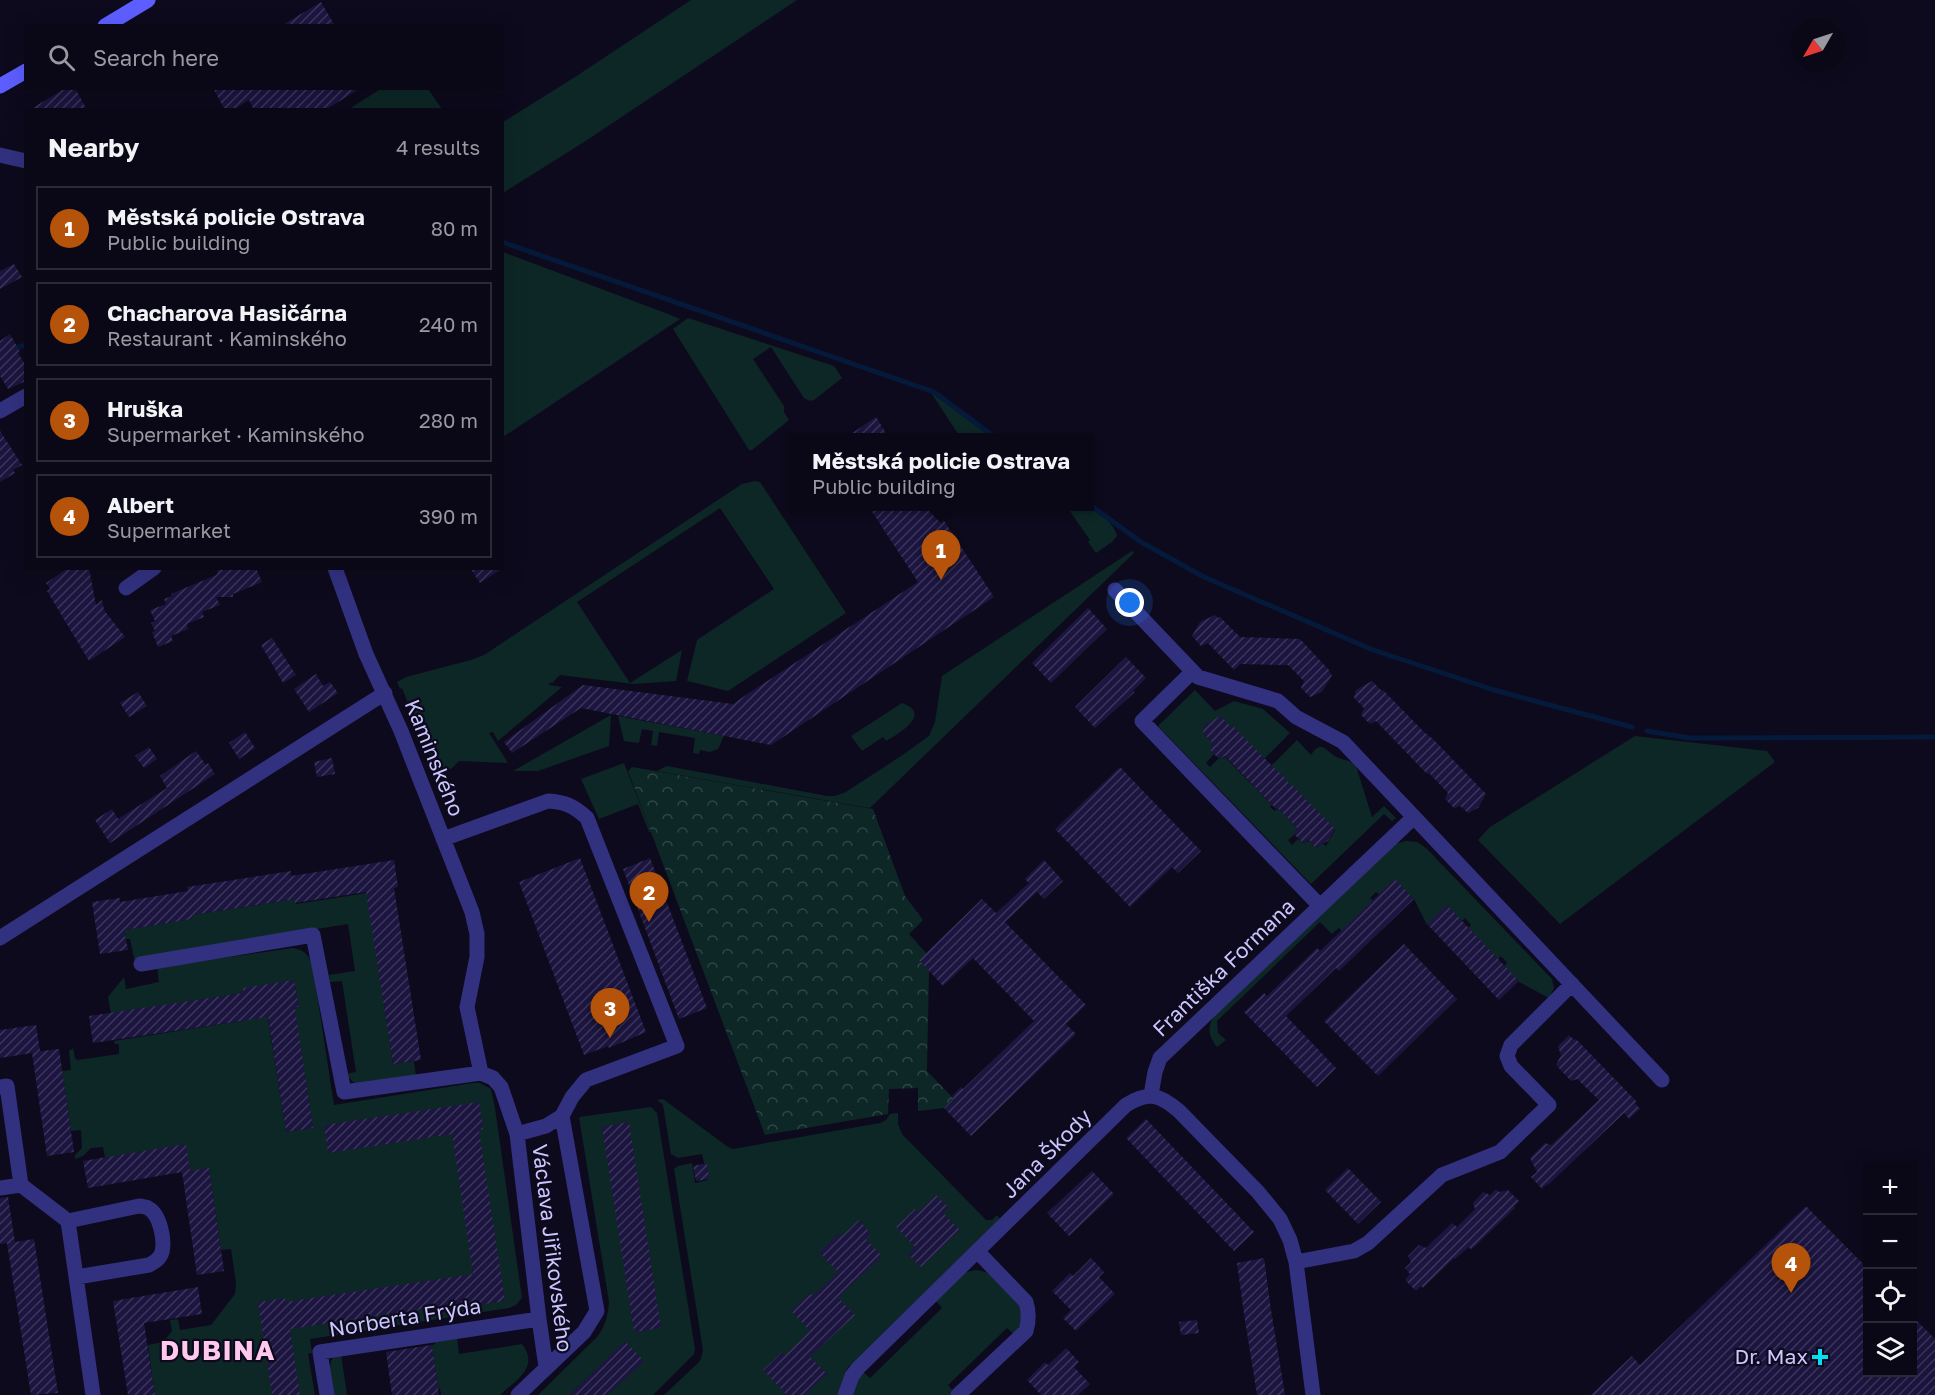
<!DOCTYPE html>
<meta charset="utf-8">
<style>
body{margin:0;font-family:"Golos Text",sans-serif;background:#13111f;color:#f1f3f6}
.controls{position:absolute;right:18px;bottom:18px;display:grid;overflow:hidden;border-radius:0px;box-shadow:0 6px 24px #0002}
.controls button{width:54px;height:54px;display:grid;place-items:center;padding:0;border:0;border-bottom:2px solid #2a2935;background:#0a0816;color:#f1f3f6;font:30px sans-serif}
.compass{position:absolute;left:1791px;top:18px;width:54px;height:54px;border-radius:50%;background:#0a0816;box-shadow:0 6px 24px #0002;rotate:231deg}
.you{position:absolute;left:1130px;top:603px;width:21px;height:21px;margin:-15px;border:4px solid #fff;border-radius:50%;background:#1a73e8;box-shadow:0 0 0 9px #1a73e833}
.badge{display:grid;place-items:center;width:39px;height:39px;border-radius:50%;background:#b45309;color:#fff;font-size:20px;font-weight:700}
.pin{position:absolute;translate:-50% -50px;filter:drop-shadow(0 2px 3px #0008)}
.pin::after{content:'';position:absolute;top:32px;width:21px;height:18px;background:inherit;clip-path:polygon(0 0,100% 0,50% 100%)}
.popup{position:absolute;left:788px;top:433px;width:306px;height:78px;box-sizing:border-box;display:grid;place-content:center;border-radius:0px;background:#0a0816;filter:drop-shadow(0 2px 4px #0005);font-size:20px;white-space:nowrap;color:#999aa1}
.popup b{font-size:22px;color:#f1f3f6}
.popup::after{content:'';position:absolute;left:50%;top:100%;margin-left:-12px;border:12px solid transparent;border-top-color:#0a0816}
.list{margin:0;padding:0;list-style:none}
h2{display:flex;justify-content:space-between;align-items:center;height:78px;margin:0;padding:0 24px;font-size:26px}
h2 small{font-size:20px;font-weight:400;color:#999aa1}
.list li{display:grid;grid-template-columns:39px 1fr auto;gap:18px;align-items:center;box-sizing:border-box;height:84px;margin:0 12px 12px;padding:0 12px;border:2px solid #2a2935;border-radius:0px}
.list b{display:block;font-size:22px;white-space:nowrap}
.list p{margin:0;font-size:20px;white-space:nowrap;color:#999aa1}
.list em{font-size:20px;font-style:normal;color:#999aa1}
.icon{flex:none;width:33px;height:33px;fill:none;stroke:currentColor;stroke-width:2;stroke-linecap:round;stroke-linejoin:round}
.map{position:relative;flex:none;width:1935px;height:1395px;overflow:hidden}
.search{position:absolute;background:#0a0816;box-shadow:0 6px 24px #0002;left:24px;top:24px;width:480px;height:66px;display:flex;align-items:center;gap:15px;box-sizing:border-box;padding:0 21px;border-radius:0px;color:#999aa1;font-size:22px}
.panel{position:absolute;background:#0a0816;box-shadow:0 6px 24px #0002;left:24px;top:108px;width:480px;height:462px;border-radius:0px}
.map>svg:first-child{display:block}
.grass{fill:#0d2726}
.park{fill:url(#park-crowns)}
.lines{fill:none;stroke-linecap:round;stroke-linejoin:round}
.stream{stroke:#051a3b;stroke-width:5}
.building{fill:url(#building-hatch)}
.street{stroke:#323180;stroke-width:15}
.secondary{stroke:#5d5eff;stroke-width:15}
.poi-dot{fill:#00e0f1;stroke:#0d0a1d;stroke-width:2}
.labels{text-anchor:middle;stroke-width:4.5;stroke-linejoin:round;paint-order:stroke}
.street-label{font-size:21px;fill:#cbc6ff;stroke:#0d0a1d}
.poi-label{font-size:21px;fill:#cbc6ff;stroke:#0d0a1d;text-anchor:end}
.district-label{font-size:27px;font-weight:bold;letter-spacing:1.5px;fill:#ffc8ed;stroke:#0d0a1d}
</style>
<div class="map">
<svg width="1935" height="1395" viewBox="0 0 1935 1395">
<defs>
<pattern id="park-crowns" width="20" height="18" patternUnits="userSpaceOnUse" patternTransform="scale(1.5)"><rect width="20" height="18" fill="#0d2726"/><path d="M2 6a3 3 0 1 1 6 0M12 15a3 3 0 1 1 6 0" fill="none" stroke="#2f4547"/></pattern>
<pattern id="building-hatch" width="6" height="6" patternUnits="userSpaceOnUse" patternTransform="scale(1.5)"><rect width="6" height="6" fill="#1c153f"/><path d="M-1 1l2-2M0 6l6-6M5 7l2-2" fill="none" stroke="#3c365c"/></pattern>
</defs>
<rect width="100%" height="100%" fill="#0d0a1d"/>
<!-- grass -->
<path class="grass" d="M691 0H797L584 142 503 193V122L575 77Z
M382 88 428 89 442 109H349Z
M503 252 668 314 680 319 503 437Z
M688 318 834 366 842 378 814 400 810 401 804 398 771 347 753 359 784 406V412L789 420 752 450H749L673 329Z
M932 394 935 395 993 437H960Z
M755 481 760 482 846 613 728 691 687 681 697 640 774 589 720 508 577 602 630 683 682 650 676 681 634 684 560 675 552 683 550 682 549 685 562 687 498 741 493 732 489 733 508 763 459 761 451 769 434 768 402 688 400 689 397 682 406 677 471 660 484 655 742 484Z
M1067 507C1073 506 1081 505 1087 506 1097 509 1116 526 1117 536L1112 542 1096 553 1088 542 1090 540Z
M1132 551 1134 553 871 807 869 808 657 771 667 766 827 796H835L846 792 901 756 929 736 935 722 942 676Z
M1195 690 1215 711 1234 701 1263 709 1290 733 1264 759 1230 727 1204 728 1203 733 1213 743 1210 750 1214 754 1206 763 1210 767 1218 759 1225 757 1272 805 1270 807 1275 811 1278 808 1297 828 1294 835 1288 840 1292 845 1298 839 1303 843 1309 841 1317 848 1322 843 1326 846 1335 830 1293 786 1291 787 1271 766 1297 740 1311 755C1322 737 1327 754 1339 758 1346 761 1350 760 1356 766L1372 817 1384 806 1396 818 1392 821 1384 814 1311 884 1158 726Z
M902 703C933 714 898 734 886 741L883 737 862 751 851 736Z
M611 715 609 746 538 771H513Z
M618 716 724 736 718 749 710 752 700 750 699 754 693 753 695 738 659 732 657 746 651 745 653 731 642 729 639 743 624 741Z
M1635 736 1767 751 1775 762 1560 924 1478 840 1490 827Z
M624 763 651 832H649L638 804 599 819 581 779Z
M1406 841 1417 842 1426 848 1552 979 1554 988 1549 998 1519 982 1504 966 1507 963 1501 956 1498 959 1468 928 1471 925 1465 918 1462 921 1447 906 1427 925 1414 899 1395 880 1379 894 1376 892 1370 898 1373 901 1342 931 1339 928 1332 934 1320 922 1217 1021 1218 1033 1226 1040 1217 1047C1209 1037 1206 1027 1215 1015L1395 844Z
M367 893 393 1064 414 1061 416 1077 358 1084 353 1082 346 1074 356 1072 342 981 330 982 329 975 355 971 348 924 249 940 135 963 130 939H126L124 930 192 919V915L295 899 296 904Z
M293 948C305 950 310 956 313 968L334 1105 473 1083H480L491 1089 495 1108 522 1298 516 1305 509 1308 310 1339 312 1353 308 1354 315 1395H155L148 1345 163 1342 172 1331 170 1320 178 1319 180 1330 211 1325 235 1294 236 1283 231 1249 221 1250 209 1169 190 1172 105 1158 103 1147 91 1148 83 1156 75 1159V1155L82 1148 81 1130 71 1131 62 1071 71 1070 69 1051 73 1048 75 1058 77 1060 119 1054V1044H115L114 1041 247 1020 267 1013 286 1132 313 1128 294 1009 299 1007 294 981 243 989V993L111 1014 108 997 124 977 126 989 159 982 157 967Z
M663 1099 728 1147 733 1149 880 1123 886 1120 890 1114 898 1113V1124L902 1134 986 1220H992L997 1215 1000 1219 848 1367 837 1395H664L698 1363 701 1359 703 1350 674 1169 678 1166 692 1163 695 1183 708 1180 702 1154 678 1158 671 1154 663 1105 657 1100Z
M651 1107 657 1113 695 1349 694 1354 653 1395H538L598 1336C606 1324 608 1315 609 1302L579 1117Z
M977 1270 989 1273 1019 1303 1023 1322 1015 1335 1007 1328 948 1385 955 1393 953 1395H850L862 1371 870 1378 942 1308 935 1300 966 1272Z
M457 1337 459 1354 522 1344C540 1367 516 1380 500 1395H441L440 1389 438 1388 432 1345 435 1344V1340Z
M341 1354 347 1395H334L330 1369 331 1361 335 1355Z"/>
<!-- park -->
<path class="park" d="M632 767 873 809 905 896 923 920 909 934 926 953 929 971 927 1071 954 1099 944 1108 918 1111V1088L889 1089 888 1114 765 1135 628 771Z"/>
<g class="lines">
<!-- stream -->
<path class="stream" d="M502 242 934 392 996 438
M0 352 26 345
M1090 505 1141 542 1204 577 1373 650 1494 690 1632 727
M1647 731 1690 738 1935 737"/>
</g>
<!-- building -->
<path class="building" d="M321 2 335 26H281Z
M66 88H75L87 110H29Z
M213 88H361L325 110H254L249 100 233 110H225Z
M14 264 22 277 0 289V271Z
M10 334 20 352 18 353 26 366V381L8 389 0 376V341Z
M876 417 889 438H845L870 421Z
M0 431 22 465 13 470 15 473 0 482Z
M869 507H935L994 597 771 745 581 708 512 753 504 742 583 685 733 704 746 695 918 582Z
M68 568H89L96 605 102 600 104 610 125 637 89 661 47 591 50 589 46 583Z
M216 568H256L262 582 233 594V597H216L220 605 202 612 204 617 187 624 188 629 171 636 173 641 158 647 152 632 155 631 151 623 155 621 150 610 166 604 164 599 172 596 171 594 216 575 218 572Z
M470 568H503L480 583Z
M1088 608 1107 629 1051 683 1032 663Z
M1215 615 1218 618 1220 617 1240 637 1300 639 1330 671 1329 672 1332 675 1322 692 1310 697 1301 688 1304 681 1288 665 1240 664 1234 670 1208 643 1201 646 1192 636 1200 622Z
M272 638 296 675 283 683 261 645Z
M1126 657 1146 678 1133 691 1135 692 1095 728 1075 707Z
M316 674 323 686 330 682 338 693 309 712 294 689Z
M1372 681 1382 691 1383 690 1424 732 1433 739 1486 794 1478 808 1468 813 1460 806 1454 808 1445 799 1448 793 1429 773 1427 774 1376 721 1370 724 1361 715 1364 708 1354 698 1356 690Z
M138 692 147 706 129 717 120 703Z
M1221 716 1230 726 1232 725 1279 773 1280 772 1291 786 1292 785 1335 829 1328 841 1316 848 1309 840 1303 843 1294 834 1297 828 1278 808 1276 809 1225 756 1219 759 1210 750 1213 743 1203 733 1204 725Z
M245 732 255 748 239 759 229 743Z
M149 747 157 759 144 768 135 756Z
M196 751 206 765 208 763 215 774 110 843 95 820 112 809 118 819 167 788 160 776Z
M332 758 335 774 317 777 314 762Z
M1120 767 1201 851 1178 873 1172 867 1130 907 1055 829Z
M580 858 646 1032 609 1048 608 1046 584 1055 519 882Z
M650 858 707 1008 679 1019 623 869Z
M394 860 398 887 394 888 421 1060 393 1064 366 892 295 903V899L243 907 192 915 193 919 124 930 128 950 100 954 92 902 120 898V902L188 891 187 887 291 871V876Z
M1044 860 1063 881 1044 899 1037 892 1005 922 1086 1005 1066 1024 1076 1034 971 1136 944 1108 954 1098 952 1096 961 1087 963 1089 1034 1021 973 958 943 986 919 960 982 899 996 913 1029 883 1025 879Z
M1395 879 1414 899 1339 971 1336 968 1286 1016 1336 1068 1317 1087 1244 1012 1264 993 1267 996 1317 948 1320 951Z
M1447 905 1519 981 1499 1000 1427 924Z
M1404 944 1457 999 1378 1076 1324 1021Z
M294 980 299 1007 295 1008 313 1128 286 1132 268 1017 93 1043 89 1016 243 993V988Z
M36 1025 40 1051 34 1052 59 1049 74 1152 47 1156 32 1053 0 1058V1030Z
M1569 1035 1574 1040 1576 1039 1637 1102 1635 1103 1640 1109 1629 1119 1624 1113 1548 1185 1547 1184 1542 1189 1531 1177 1537 1172 1530 1158 1545 1143 1551 1145 1599 1100 1577 1079 1571 1081 1556 1065 1561 1055 1558 1046Z
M479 1102 483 1129 479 1130 505 1301 478 1305 477 1301 290 1329 300 1395H272L258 1302 285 1298V1302L473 1274 452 1134 328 1153 324 1125Z
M1146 1119 1254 1232 1234 1251 1126 1138Z
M629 1122 661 1328 634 1332 602 1127Z
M186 1144 190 1171H187L209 1168 224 1271 197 1275 182 1172 88 1188 83 1161Z
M707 1163 709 1179 696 1181 693 1166Z
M1348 1168 1381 1202 1358 1224 1325 1190Z
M1092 1171 1114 1194 1069 1236 1047 1213Z
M1496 1189 1499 1192 1508 1190 1519 1201 1514 1206 1515 1208 1471 1250 1469 1247 1455 1259 1454 1258 1423 1288 1421 1286 1416 1291 1405 1280 1410 1274 1405 1268 1411 1262 1408 1256 1419 1245 1426 1248 1452 1223 1457 1227 1475 1209 1473 1203 1483 1192 1490 1195Z
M936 1195 949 1208 943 1213 960 1230 921 1267 908 1254 915 1247 896 1227 915 1209 918 1212Z
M8 1197 15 1242 34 1239 58 1393 31 1395 7 1243 0 1244V1198Z
M1806 1206 1868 1269V1372H1912V1316L1935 1339V1395H1591L1632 1356 1640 1365Z
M859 1220 871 1234 866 1239 882 1256 838 1298 855 1315 810 1357 827 1374 805 1395H787L763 1370 782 1352 785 1355 810 1331 791 1311 810 1293 813 1296 838 1272 819 1252 838 1234 841 1237Z
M1091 1258 1104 1272 1099 1277 1115 1294 1076 1331 1063 1318 1071 1310 1052 1291 1070 1273 1073 1276Z
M1264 1258 1271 1310 1285 1395H1257L1244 1314 1237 1263Z
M198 1287 202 1314 144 1323 155 1395H128L113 1301Z
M1197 1320 1199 1333 1181 1335 1179 1322Z
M625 1341 644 1361 608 1395H569Z
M432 1345 439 1395H392L386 1352Z
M1066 1348 1079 1362 1074 1367 1090 1384 1078 1395H1041L1027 1380 1045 1362 1048 1365Z"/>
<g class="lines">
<!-- street -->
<path class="street" d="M0 155 26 161
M0 411 26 396
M335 568 366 654 401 731 472 912 477 934V957L467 1007 481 1073
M126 588 154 568
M1115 590 1198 677 1278 701 1296 717 1343 742 1414 817
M1192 672 1142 721 1320 906
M443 839 548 801C565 802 574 806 587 818L677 1046 586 1080 572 1097 562 1116
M0 938 385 693
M141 964 313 935 344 1092 481 1073 493 1078 501 1087 517 1134 539 1319 546 1367
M0 1087 7 1086 21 1185
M1151 1095 1155 1072 1160 1058 1414 817 1662 1080
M517 1134 546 1126 562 1116
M21 1185 68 1221 93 1395
M0 1188 21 1185
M68 1221 139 1206C139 1206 148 1207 148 1208 160 1214 165 1240 162 1252 160 1259 155 1262 149 1265L77 1277
M1296 1262 1354 1251 1368 1243 1442 1175 1500 1152 1549 1105 1511 1066 1507 1056 1511 1045 1572 984
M327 1395 320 1352 539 1319
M518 1395 584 1332 597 1311 562 1116
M845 1395 852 1376 858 1368 1126 1105C1148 1091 1159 1094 1179 1111L1258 1192 1280 1219 1290 1240 1296 1262 1313 1395
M958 1395 1026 1331C1029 1321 1029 1312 1026 1302L978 1252"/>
<!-- secondary -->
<path class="secondary" d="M105 26 148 0
M0 86 26 71"/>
</g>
<!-- markers -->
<path class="poi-dot" d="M1817 1348h6v6h6v6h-6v6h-6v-6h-6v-6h6z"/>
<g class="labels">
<!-- street labels -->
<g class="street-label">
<text transform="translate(434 758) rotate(68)" y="7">Kaminského</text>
<text transform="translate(1224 968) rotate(-44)" y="7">Františka Formana</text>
<text transform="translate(1047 1154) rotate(-45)" y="7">Jana Škody</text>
<text transform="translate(552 1248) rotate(83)" y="7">Václava Jiřikovského</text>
<text transform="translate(405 1318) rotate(-9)" y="7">Norberta Frýda</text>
</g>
<!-- poi labels -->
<g class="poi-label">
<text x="1808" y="1364">Dr. Max</text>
</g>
<!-- district labels -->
<g class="district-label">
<text x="218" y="1360">DUBINA</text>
</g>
</g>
</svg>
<div class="controls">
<button>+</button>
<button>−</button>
<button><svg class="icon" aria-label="locate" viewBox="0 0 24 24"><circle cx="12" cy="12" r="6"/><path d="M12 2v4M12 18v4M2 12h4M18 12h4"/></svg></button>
<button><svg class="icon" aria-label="layers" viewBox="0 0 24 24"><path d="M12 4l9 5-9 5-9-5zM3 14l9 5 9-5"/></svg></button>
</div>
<svg class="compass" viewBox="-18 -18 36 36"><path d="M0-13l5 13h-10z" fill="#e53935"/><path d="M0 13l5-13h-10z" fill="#999aa1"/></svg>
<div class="you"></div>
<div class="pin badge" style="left:941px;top:580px">1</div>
<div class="popup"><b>Městská policie Ostrava</b>Public building</div>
<div class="pin badge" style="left:649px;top:922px">2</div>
<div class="pin badge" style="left:610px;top:1038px">3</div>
<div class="pin badge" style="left:1791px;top:1293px">4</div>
<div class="search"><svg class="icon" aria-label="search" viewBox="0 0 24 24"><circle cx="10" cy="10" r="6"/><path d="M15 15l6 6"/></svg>Search here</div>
<section class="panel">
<h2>Nearby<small>4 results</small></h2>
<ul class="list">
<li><span class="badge">1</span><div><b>Městská policie Ostrava</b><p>Public building</p></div><em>80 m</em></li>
<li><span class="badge">2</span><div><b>Chacharova Hasičárna</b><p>Restaurant · Kaminského</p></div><em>240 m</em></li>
<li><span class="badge">3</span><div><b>Hruška</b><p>Supermarket · Kaminského</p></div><em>280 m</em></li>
<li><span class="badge">4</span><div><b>Albert</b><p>Supermarket</p></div><em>390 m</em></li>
</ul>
</section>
</div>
